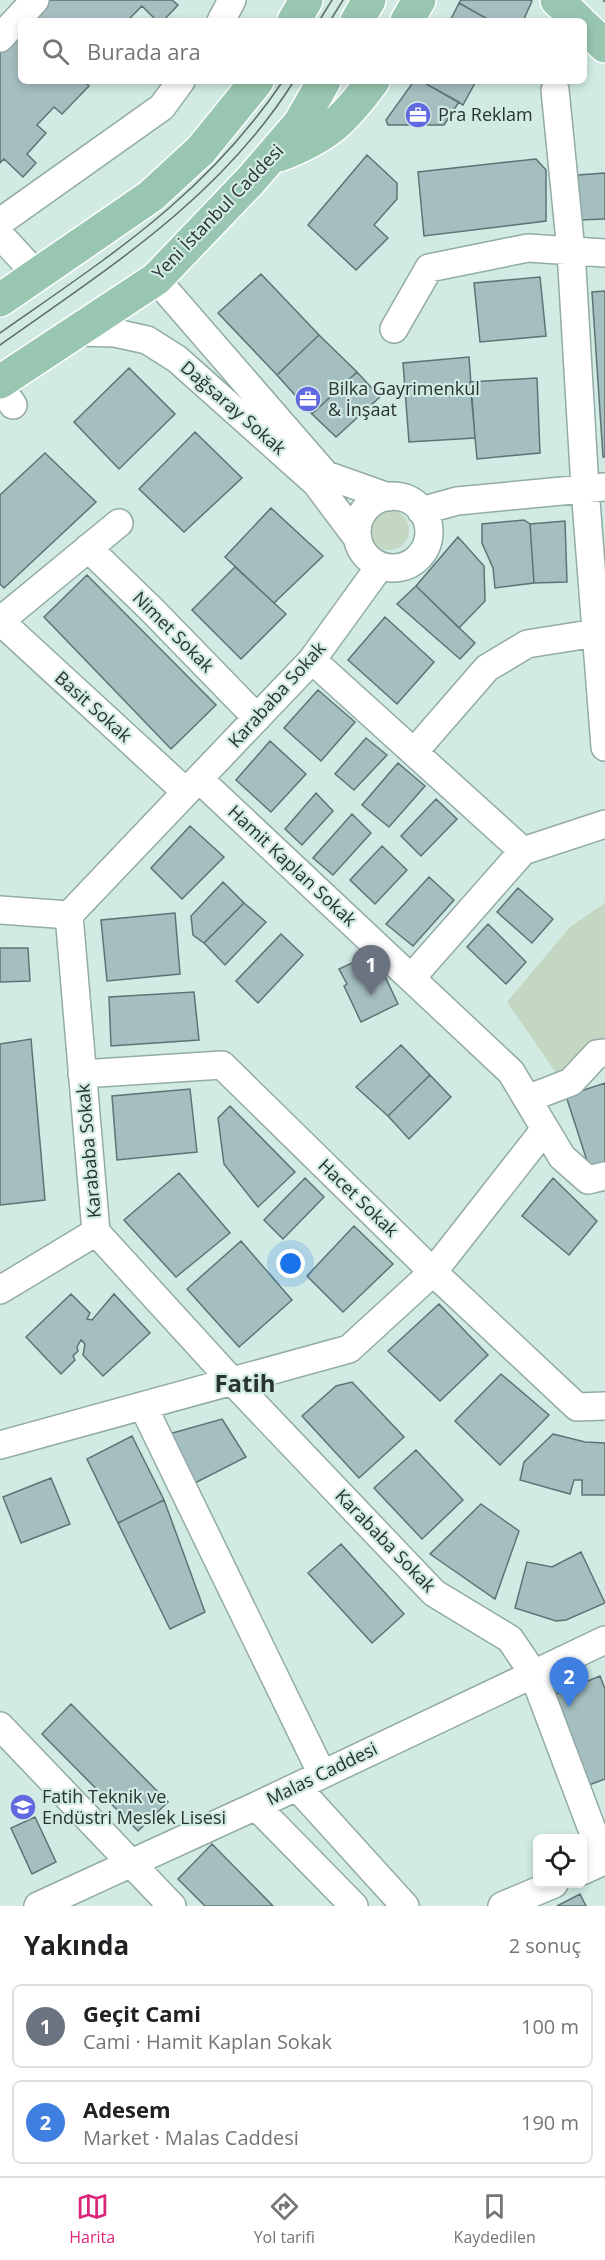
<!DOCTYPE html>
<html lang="tr">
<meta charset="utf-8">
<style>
body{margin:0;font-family:"Open Sans",sans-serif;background:#f2f2f2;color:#202124}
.controls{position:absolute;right:18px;bottom:18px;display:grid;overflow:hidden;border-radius:9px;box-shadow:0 3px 9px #0003}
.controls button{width:54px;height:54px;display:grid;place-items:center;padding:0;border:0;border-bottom:2px solid #e0e0e0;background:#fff;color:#202124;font:30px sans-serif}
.you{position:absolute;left:291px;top:1264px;width:21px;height:21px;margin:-15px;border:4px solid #fff;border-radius:50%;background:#1a73e8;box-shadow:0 0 0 9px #1a73e833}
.badge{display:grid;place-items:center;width:39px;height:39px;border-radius:50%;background:#db2777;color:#fff;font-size:20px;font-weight:700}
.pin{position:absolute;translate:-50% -50px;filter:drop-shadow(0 2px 3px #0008)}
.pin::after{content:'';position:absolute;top:32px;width:21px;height:18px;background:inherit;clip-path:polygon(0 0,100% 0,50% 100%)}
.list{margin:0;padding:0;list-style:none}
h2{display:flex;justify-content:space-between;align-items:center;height:78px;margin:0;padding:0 24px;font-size:26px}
h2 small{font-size:20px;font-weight:400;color:#757577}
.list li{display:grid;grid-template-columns:39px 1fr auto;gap:18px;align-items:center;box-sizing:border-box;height:84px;margin:0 12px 12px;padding:0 12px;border:2px solid #e0e0e0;border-radius:9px}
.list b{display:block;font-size:22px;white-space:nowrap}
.list p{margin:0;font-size:20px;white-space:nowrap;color:#757577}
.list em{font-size:20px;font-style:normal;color:#757577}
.icon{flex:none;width:33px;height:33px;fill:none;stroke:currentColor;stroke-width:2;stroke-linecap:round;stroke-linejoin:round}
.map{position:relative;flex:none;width:605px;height:1906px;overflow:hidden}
.search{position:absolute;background:#fff;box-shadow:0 3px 9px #0003;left:18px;right:18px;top:18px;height:66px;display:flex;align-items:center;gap:15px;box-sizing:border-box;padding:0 21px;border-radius:9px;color:#757577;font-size:22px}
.sheet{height:270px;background:#fff}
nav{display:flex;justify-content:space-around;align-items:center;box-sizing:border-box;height:84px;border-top:2px solid #e0e0e0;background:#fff;font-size:16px;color:#757577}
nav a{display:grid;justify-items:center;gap:3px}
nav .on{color:#db2777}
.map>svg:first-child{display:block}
.green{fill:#c4d7c2}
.building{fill:#a5bebf;stroke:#5d7475;stroke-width:1.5}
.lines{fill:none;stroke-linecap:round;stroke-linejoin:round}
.minor-casing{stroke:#93aba6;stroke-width:30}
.major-casing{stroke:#fff;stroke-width:36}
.minor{stroke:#fff;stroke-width:27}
.major{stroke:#98c6b0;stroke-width:33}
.tram{stroke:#5d6c68;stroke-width:1.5}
.rail{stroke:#5d6c68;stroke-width:4.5;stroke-dasharray:8 8;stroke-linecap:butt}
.labels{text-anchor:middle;stroke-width:4.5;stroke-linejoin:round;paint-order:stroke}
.poi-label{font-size:18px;fill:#293331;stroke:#d1eae4;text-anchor:start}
.street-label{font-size:18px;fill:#293331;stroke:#d1eae4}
.district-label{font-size:24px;font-weight:bold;fill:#293331;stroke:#d1eae4}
</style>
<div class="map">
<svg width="605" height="1906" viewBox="0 0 605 1906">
<rect width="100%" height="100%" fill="#d1eae4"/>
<!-- green -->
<path class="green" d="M369 530a20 20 0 1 1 40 0a20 20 0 1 1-40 0Z
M605 903V1050L559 1077 507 1002 570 927Z"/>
<!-- building -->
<path class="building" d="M49 0H172L178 5 163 21H157L142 6 127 21H29Z
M461 0H530L532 1 523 21H491L459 3Z
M459 3 491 21H450Z
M21 29V81H84L89 86 62 114 54 107 37 125 46 133 27 154 36 163 23 177 4 159 0 163V51Z
M414 81H421L459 102 444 125H388L386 120Z
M421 81H476L463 105Z
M367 155 397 183V199L374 225 388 238 356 270 308 225Z
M536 159 546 170V221L424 236 418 172Z
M605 173V219L579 220 578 175Z
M261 274 319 335 277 375 218 313Z
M540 277 546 336 480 342 474 283Z
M605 291V457H603L592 292Z
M319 335 357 372 312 414 277 375Z
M469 357 475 438 409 442 403 363Z
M129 368 175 414 119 469 74 422Z
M357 372 380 397 336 437 312 414Z
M537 378 540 453 477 459 470 382Z
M195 432 242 478 184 532 139 489Z
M45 453 96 502 4 588 0 584V495Z
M271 508 323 556 274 603 225 557Z
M524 520 530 524 534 583 495 588 493 568 482 543V524Z
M565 521 567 582 534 583 530 524Z
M458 537 484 566 485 601 459 628 416 586Z
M235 567 286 614 241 659 192 610Z
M87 575 216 705 171 749 44 617Z
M416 586 475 643 460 659 397 604Z
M385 617 434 662 397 704 348 660Z
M318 690 355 722 321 761 284 728Z
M366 738 387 755 354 790 335 774Z
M270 741 306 774 271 812 236 780Z
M398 763 425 786 389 827 362 805Z
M316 793 333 811 302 845 285 829Z
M436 799 457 819 421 856 401 836Z
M352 814 371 833 333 875 313 858Z
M190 826 224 857 182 899 151 868Z
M382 846 407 870 375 904 350 880Z
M429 877 454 900 413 946 386 924Z
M223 882 244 903 204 943 193 935 191 916Z
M518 888 553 919 532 943 497 912Z
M244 903 266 922 225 965 204 943Z
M175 913 180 974 107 981 101 920Z
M488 924 526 962 506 984 467 947Z
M281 934 303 955 258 1003 236 981Z
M0 948H28L30 981 0 982Z
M371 954 378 969 381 968 398 1004 361 1022 344 986 347 984 339 969Z
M194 992 199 1040 111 1046 109 997Z
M31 1039 45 1200 0 1205V1044Z
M401 1045 430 1075 388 1116 356 1087Z
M430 1075 451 1097 409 1139 388 1116Z
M605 1083V1166L590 1170 566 1096Z
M190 1089 197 1152 117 1160 112 1096Z
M230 1106 295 1172 258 1207 224 1164 218 1118Z
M179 1173 230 1233 176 1277 124 1220Z
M305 1178 324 1197 283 1239 264 1220Z
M553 1178 597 1221 569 1255 522 1216Z
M354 1226 393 1264 343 1312 307 1276Z
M241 1241 292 1300 239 1347 187 1289Z
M71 1294 90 1313 87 1319 92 1320 114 1294 150 1333 103 1376 83 1355 85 1344 81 1340 77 1347 78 1351 73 1356 75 1360 61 1374 26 1337Z
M439 1304 488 1355 440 1401 388 1351Z
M501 1374 549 1415 500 1465 455 1421Z
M352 1382 404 1437 359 1478 302 1416 336 1386Z
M222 1419 246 1457 193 1484 169 1434Z
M553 1434 585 1442 605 1443V1495H582V1480H574L570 1494 520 1480 524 1462Z
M132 1436 164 1500 118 1523 87 1459Z
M416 1450 463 1500 422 1539 374 1488Z
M51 1478 70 1524 21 1543 3 1497Z
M164 1500 205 1612 170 1629 118 1523Z
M481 1504 519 1531 495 1599 430 1554Z
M341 1544 404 1614 372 1643 308 1573Z
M581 1552 605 1603 566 1620 556 1621 515 1608 527 1562 552 1567Z
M600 1676 605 1689V1779L589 1785 553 1695Z
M71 1704 168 1802 138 1831 42 1734Z
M35 1817 56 1862 32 1874 11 1828Z
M212 1844 273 1906H205L178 1879Z
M580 1894 586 1906H557Z"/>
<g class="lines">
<defs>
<path id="minor" d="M221 21 232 0
M0 38 35 0
M555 90 571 251 585 488 605 747
M0 222 162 107 181 81
M0 235 36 274
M156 279 326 475 388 497
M394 329 429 268 528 248 605 253
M76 332 115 333 147 340 177 359 316 483 358 539
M0 386 13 405
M357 532a36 36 0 1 1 72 0a36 36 0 1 1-72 0Z
M421 511 457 501 605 487
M88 548 152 610 257 718
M380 566 312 660 69 915 96 1232 232 1381 434 1593 510 1639 533 1673 604 1861 582 1871
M0 621 186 792
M0 621 119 523
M312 660 523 851
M414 752 487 668 527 644 596 633
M199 779 511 1072 562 1157 588 1180 605 1176
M0 910 69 915
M412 977 523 851 605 824
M82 1074 222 1065 433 1272 577 1407 605 1406
M527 1099 571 1082 597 1054 605 1053
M0 1290 96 1232
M143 1406 322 1774
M0 1445 349 1349 433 1272 545 1129
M0 1726 172 1906
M297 1787 405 1906
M256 1806 354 1906
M38 1906 256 1806 605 1640
M502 1906 554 1884"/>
<path id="major" d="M557 0 579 21
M294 21 306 0
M357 21 369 0
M407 21 419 0
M584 26 605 46
M279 155C327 137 343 121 373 81
M0 300 151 196 201 150 257 81
M0 382 156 279 250 181 300 123 324 81"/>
</defs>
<!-- minor casing -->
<use href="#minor" class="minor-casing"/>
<!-- major casing -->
<use href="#major" class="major-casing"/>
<!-- minor -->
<use href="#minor" class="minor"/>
<!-- major -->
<use href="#major" class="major"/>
<!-- tram -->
<path class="tram" d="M319 21 332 0
M330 21 343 0
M0 333C111 255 205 196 283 81
M0 345C110 267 220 198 294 81"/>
<!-- rail -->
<path class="rail" d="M604 0 605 1"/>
</g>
<!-- icons -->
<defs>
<symbol id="office-disc" viewBox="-11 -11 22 22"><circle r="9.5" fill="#6169e1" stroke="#d1eae4"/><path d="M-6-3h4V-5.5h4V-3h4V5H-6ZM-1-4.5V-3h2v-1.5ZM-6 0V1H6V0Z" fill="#fff"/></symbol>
<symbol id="school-disc" viewBox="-11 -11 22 22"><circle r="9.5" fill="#6169e1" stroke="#d1eae4"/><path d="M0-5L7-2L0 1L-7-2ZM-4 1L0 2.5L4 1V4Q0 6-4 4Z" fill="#fff"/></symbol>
</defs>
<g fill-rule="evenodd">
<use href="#office-disc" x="403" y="100" width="30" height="30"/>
<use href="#office-disc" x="293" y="384" width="30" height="30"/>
<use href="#school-disc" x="8" y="1792" width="30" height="30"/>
</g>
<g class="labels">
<!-- poi labels -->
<g class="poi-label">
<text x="438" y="121">Pra Reklam</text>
<text x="328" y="395">Bilka Gayrimenkul<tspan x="328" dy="21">&amp; İnşaat</tspan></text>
<text x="42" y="1803">Fatih Teknik ve<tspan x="42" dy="21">Endüstri Meslek Lisesi</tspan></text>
</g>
<!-- street labels -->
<g class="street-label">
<text transform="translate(218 212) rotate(-46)" y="6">Yeni İstanbul Caddesi</text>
<text transform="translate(233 408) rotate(41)" y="6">Dağsaray Sokak</text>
<text transform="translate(173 632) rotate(45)" y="6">Nimet Sokak</text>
<text transform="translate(277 695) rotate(-48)" y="6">Karababa Sokak</text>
<text transform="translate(93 707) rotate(42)" y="6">Basit Sokak</text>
<text transform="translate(292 866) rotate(43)" y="6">Hamit Kaplan Sokak</text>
<text transform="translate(89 1151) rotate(-95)" y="6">Karababa Sokak</text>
<text transform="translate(358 1198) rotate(44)" y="6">Hacet Sokak</text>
<text transform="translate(385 1541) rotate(46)" y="6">Karababa Sokak</text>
<text transform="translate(322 1774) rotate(-26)" y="6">Malas Caddesi</text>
</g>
<!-- district labels -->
<g class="district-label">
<text x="245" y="1392">Fatih</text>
</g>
</g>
</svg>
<div class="controls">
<button><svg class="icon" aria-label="locate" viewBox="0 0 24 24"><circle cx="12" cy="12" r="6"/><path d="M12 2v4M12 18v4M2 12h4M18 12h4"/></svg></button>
</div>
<div class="you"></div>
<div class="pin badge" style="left:371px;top:995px;background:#6b7280">1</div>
<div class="pin badge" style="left:569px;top:1707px;background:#3f7fe0">2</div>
<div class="search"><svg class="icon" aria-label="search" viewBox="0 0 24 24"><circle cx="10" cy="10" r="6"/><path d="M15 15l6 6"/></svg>Burada ara</div>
</div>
<section class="sheet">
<h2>Yakında<small>2 sonuç</small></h2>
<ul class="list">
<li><span class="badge" style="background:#6b7280">1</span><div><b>Geçit Cami</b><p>Cami · Hamit Kaplan Sokak</p></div><em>100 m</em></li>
<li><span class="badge" style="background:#3f7fe0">2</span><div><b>Adesem</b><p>Market · Malas Caddesi</p></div><em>190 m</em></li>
</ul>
</section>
<nav>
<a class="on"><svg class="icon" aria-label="map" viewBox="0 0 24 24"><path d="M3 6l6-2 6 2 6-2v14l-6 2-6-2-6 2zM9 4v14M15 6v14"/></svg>Harita</a>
<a><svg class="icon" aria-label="directions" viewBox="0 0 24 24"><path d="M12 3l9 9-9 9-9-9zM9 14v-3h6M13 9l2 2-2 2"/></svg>Yol tarifi</a>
<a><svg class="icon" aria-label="saved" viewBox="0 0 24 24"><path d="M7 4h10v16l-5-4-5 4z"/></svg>Kaydedilen</a>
</nav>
